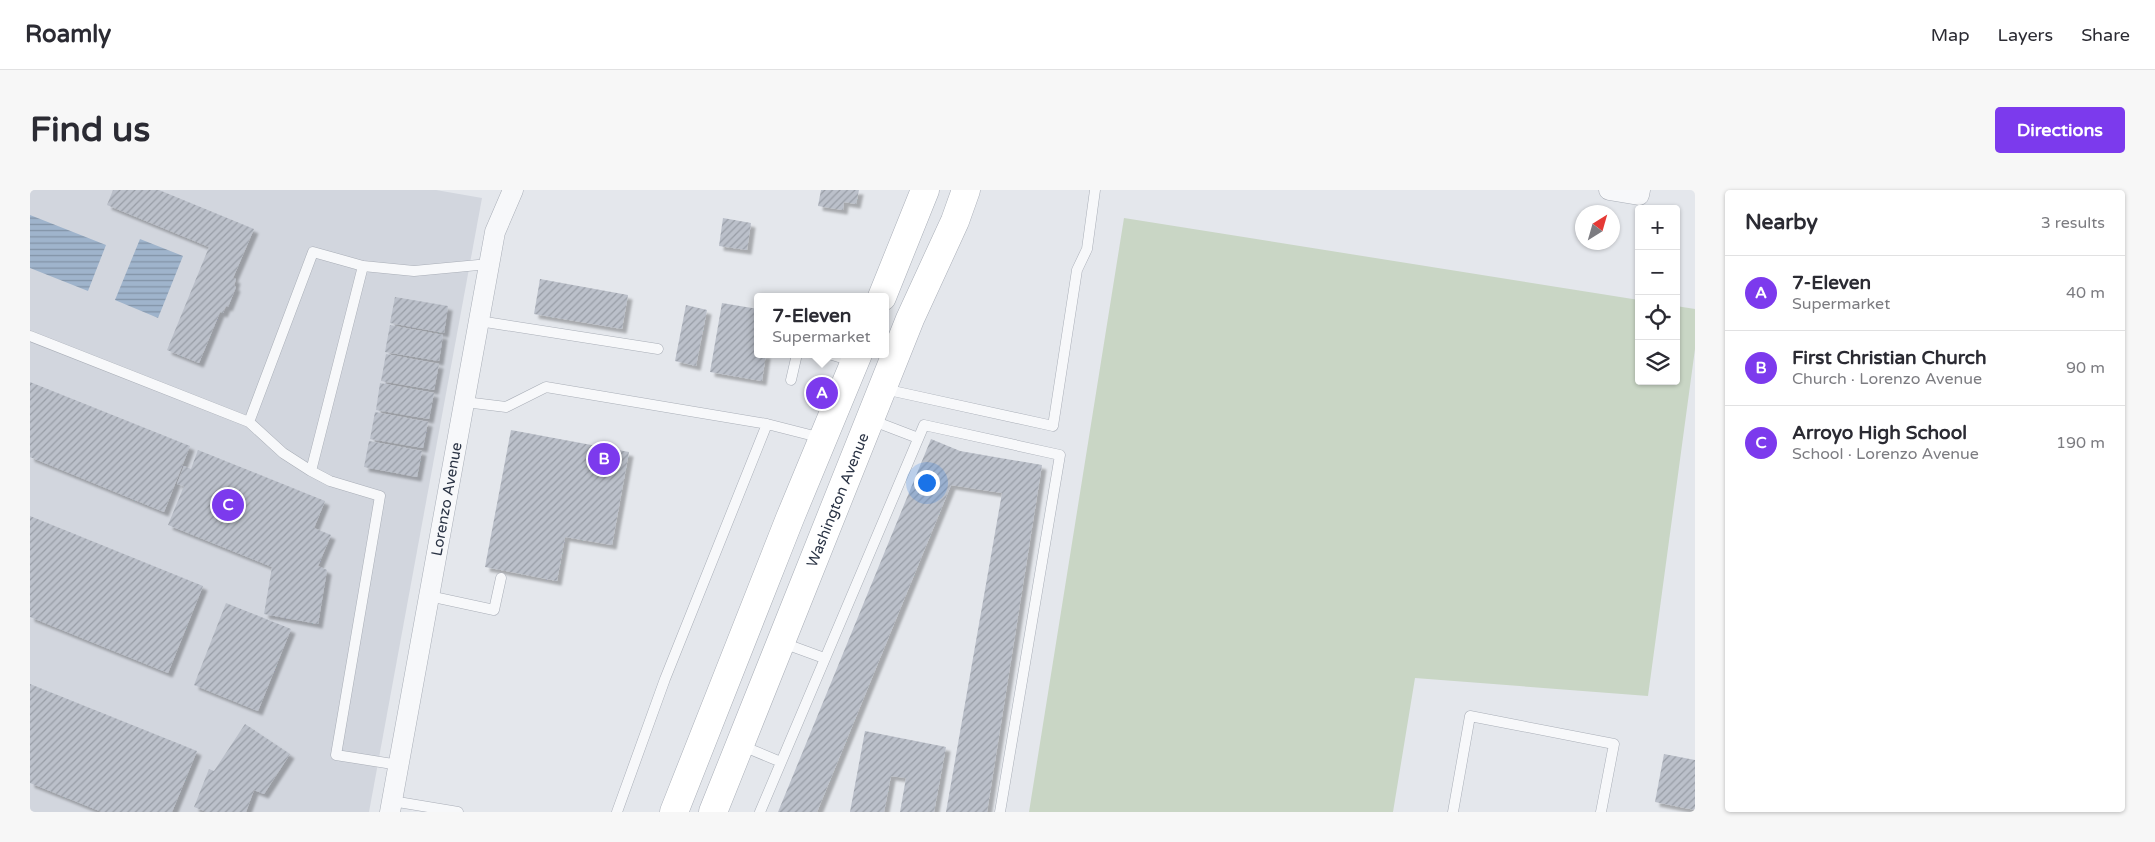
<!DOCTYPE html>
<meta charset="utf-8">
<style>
body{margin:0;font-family:"Varela Round",sans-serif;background:#f7f7f7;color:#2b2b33}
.controls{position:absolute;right:15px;top:15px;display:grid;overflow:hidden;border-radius:5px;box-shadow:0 1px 4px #0004}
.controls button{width:45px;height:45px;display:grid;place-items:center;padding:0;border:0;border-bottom:1px solid #e1e1e2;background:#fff;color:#2b2b33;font:25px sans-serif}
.compass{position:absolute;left:1545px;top:15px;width:45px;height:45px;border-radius:50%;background:#fff;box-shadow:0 1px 4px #0004;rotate:37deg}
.you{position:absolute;left:896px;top:292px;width:18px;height:18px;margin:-12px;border:4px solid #fff;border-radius:50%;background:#1a73e8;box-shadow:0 0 0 8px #1a73e833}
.badge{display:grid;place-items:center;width:32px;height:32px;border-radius:50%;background:#7c3aed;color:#fff;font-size:16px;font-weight:700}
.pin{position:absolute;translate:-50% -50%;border:2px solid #fff;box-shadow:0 1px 5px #0006}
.popup{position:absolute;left:724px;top:103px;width:135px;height:65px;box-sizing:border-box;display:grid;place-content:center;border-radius:5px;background:#fff;filter:drop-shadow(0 1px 4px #0005);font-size:16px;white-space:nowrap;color:#7c7c81}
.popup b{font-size:19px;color:#2b2b33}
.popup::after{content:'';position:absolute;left:50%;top:100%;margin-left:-10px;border:10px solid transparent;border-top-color:#fff}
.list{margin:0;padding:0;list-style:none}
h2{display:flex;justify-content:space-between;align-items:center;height:65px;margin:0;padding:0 20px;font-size:21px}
h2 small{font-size:16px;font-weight:400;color:#7c7c81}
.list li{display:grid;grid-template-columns:32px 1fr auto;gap:15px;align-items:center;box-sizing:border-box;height:75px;padding:0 20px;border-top:1px solid #e1e1e2}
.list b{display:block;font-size:19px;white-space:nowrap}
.list p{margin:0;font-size:16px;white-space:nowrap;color:#7c7c81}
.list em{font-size:16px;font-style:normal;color:#7c7c81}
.icon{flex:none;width:28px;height:28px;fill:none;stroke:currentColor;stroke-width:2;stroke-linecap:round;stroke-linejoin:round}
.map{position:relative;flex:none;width:1665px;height:622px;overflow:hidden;border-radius:5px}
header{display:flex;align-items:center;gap:30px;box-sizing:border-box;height:70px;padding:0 25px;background:#fff;border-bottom:1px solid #e1e1e2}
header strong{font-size:24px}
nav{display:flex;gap:28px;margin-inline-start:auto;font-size:18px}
.intro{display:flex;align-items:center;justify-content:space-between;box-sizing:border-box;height:120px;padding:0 30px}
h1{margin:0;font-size:35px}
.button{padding:12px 22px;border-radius:5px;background:#7c3aed;color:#fff;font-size:18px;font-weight:700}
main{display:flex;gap:30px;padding:0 30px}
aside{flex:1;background:#fff;border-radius:5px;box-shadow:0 1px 4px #0004}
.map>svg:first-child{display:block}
.built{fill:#d2d6de}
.park{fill:#c9d6c5}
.water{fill:url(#water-rules)}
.building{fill:url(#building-hatch);filter:url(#shadow)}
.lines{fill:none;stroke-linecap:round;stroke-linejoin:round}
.lane-casing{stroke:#a9aeb7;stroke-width:11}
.street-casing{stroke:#a9aeb7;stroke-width:21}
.secondary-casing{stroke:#a9aeb7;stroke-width:29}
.lane{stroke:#f7f8fa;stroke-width:10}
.street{stroke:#f7f8fa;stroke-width:20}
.secondary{stroke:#fff;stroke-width:28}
.labels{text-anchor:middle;stroke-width:4.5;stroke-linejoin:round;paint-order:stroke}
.street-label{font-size:15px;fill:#2b3445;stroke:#f4f6f9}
</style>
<header>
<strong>Roamly</strong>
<nav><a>Map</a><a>Layers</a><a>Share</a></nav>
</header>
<div class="intro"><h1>Find us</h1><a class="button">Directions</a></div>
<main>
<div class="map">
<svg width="1665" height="622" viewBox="0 0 1665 622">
<defs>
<pattern id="water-rules" width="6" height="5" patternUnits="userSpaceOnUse" patternTransform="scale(1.25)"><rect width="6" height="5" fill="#9fb4cc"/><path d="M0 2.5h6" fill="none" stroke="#8293a7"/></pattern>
<pattern id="building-hatch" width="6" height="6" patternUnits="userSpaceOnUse" patternTransform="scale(1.25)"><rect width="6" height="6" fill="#bbc0ca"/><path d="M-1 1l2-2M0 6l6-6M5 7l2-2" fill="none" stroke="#989da6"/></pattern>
<filter id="shadow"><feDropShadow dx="4.5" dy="4.5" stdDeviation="1" flood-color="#0004"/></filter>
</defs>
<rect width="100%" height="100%" fill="#e4e7ec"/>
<!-- built -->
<path class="built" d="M0 0H406L452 8 339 622H0Z"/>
<!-- park -->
<path class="park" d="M1094 28 1609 110V191H1646V116L1665 119V159L1618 506 1385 488 1363 622H999Z"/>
<!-- water -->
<path class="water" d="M0 25 76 55 58 101 0 78Z
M110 49 153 66 128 128 85 110Z"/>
<!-- building -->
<path class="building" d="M83 0H129L224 39 203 88 206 89 204 96 206 97 198 117 196 116 193 123 190 122 169 173 137 160 179 57 77 15Z
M791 0H829L826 14 814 12 813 20 788 16Z
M693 28 721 33 717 60 689 56Z
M510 89 598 105 592 139 504 124Z
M365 107 418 116 414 143 360 133Z
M692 113 728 119V164H736L732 191 680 182Z
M656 115 677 120 666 176 645 171Z
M360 135 413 145 409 171 355 162Z
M356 164 409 174 404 200 351 191Z
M0 192 160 256 134 322 0 267Z
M350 193 404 203 399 229 346 220Z
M345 222 398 232 393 258 340 249Z
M481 240 599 262 582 355 535 347 527 391 455 377Z
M901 249 930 261 1012 275 957 622H916L972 303 921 295 787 622H748Z
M339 251 392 261 387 287 334 277Z
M168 260 295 311 284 338 301 345 288 376 297 380 288 434 234 424 242 377 138 335 154 296 147 294 154 276 161 279Z
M0 326 173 396 138 483 0 427Z
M196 413 261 439 228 521 164 495Z
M0 494 167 561 142 622H72L0 593Z
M215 534 260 564 234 604 224 600 216 622H177L164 617 179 579 184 581Z
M835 541 916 557 904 622H870L876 588 861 586 854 622H820Z
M1634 564 1665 570V620L1625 612Z"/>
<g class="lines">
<defs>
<path id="lane" d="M449 131 628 159
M0 146 219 232 253 263 281 281 300 291 350 306 306 565 369 575
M799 164 825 172
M761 190 767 164
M854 199 1023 236 1047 80 1057 59 1065 0
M435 212 476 217 516 197 737 234 792 248
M841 230 888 248
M219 232 283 62 333 76 384 81 459 74
M281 281 333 76
M399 406 464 420 471 388
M753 453 794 468
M710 555 751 572
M362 611 428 622
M587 622 635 489 737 234
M730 622 894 235 1030 265 970 622
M1423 622 1440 526 1584 554 1571 622"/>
<g id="street">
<path d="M1579 0 1609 5 1610 0"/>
<path id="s1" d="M360 622 465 42 483 0"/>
</g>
<g id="secondary">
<path d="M852 107 895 0"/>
<path d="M644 622 760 328 828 164"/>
<path id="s2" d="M683 622 880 129 925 31 936 0"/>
</g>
</defs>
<!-- lane casing -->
<use href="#lane" class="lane-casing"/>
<!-- street casing -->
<use href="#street" class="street-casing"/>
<!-- secondary casing -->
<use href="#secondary" class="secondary-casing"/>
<!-- lane -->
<use href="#lane" class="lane"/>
<!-- street -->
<use href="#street" class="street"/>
<!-- secondary -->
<use href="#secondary" class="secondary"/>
</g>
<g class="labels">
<!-- street labels -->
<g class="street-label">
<text dy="5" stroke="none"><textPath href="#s1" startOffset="318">Lorenzo Avenue</textPath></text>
<text dy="5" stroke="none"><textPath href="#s2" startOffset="336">Washington Avenue</textPath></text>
</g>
</g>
</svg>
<div class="controls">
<button>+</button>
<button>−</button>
<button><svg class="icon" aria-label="locate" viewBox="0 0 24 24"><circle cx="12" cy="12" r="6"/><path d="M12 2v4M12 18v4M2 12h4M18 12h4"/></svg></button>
<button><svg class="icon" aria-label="layers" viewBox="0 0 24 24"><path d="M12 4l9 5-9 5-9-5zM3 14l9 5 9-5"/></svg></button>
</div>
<svg class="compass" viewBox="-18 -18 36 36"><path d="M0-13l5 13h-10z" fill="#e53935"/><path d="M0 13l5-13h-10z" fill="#7c7c81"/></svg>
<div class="you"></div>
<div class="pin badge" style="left:792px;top:203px">A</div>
<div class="popup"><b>7-Eleven</b>Supermarket</div>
<div class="pin badge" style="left:574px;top:269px">B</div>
<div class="pin badge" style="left:198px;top:315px">C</div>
</div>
<aside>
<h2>Nearby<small>3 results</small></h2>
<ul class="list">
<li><span class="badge">A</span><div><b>7-Eleven</b><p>Supermarket</p></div><em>40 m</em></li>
<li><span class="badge">B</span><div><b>First Christian Church</b><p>Church · Lorenzo Avenue</p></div><em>90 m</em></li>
<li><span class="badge">C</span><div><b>Arroyo High School</b><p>School · Lorenzo Avenue</p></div><em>190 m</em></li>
</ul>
</aside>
</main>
